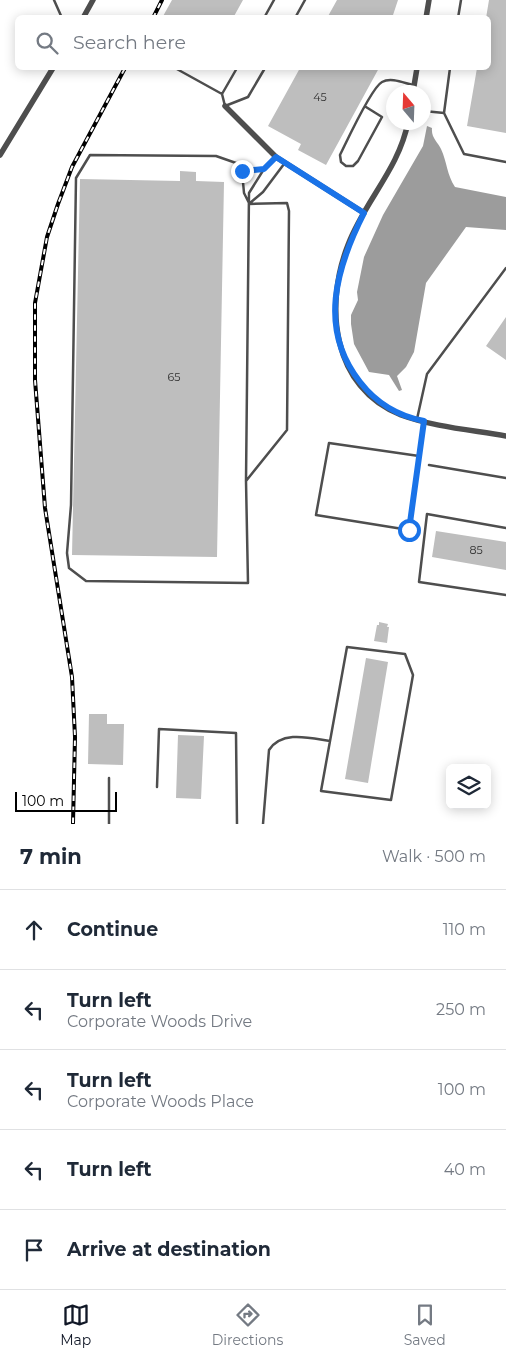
<!DOCTYPE html>
<meta charset="utf-8">
<style>
body{margin:0;font-family:Montserrat,sans-serif;background:#f2f2f3;color:#1f2937}
.controls{position:absolute;right:15px;bottom:15px;display:grid;overflow:hidden;border-radius:8px;box-shadow:0 2px 12px #0003}
.controls button{width:45px;height:45px;display:grid;place-items:center;padding:0;border:0;border-bottom:1px solid #e0e1e3;background:#fff;color:#1f2937;font:25px sans-serif}
.compass{position:absolute;left:386px;top:85px;width:45px;height:45px;border-radius:50%;background:#fff;box-shadow:0 2px 12px #0003;rotate:341deg}
.scale{position:absolute;left:15px;bottom:12px;width:102px;box-sizing:border-box;padding-left:5px;border:2px solid #000;border-top:0;font-size:14px;line-height:18px;white-space:nowrap;color:#000;-webkit-text-stroke:4px #fff;paint-order:stroke}
.stop{position:absolute;width:15px;height:15px;margin:-11px;border:4px solid #1a73e8;border-radius:50%;background:#fff}
.stop.end{background:#1a73e8;border-color:#fff;box-shadow:0 1px 5px #0008}
.list{margin:0;padding:0;list-style:none}
h2{display:flex;justify-content:space-between;align-items:center;height:65px;margin:0;padding:0 20px;font-size:21px}
h2 small{font-size:16px;font-weight:400;color:#747a83}
.list li{display:grid;grid-template-columns:32px 1fr auto;gap:15px;align-items:center;box-sizing:border-box;height:80px;padding:0 20px;border-top:1px solid #e0e1e3}
.list b{display:block;font-size:19px;white-space:nowrap}
.list p{margin:0;font-size:16px;white-space:nowrap;color:#747a83}
.list em{font-size:16px;font-style:normal;color:#747a83}
.icon{flex:none;width:28px;height:28px;fill:none;stroke:currentColor;stroke-width:2;stroke-linecap:round;stroke-linejoin:round}
.map{position:relative;flex:none;width:506px;height:824px;overflow:hidden}
.search{position:absolute;background:#fff;box-shadow:0 2px 12px #0003;left:15px;right:15px;top:15px;height:55px;display:flex;align-items:center;gap:12px;box-sizing:border-box;padding:0 18px;border-radius:8px;color:#747a83;font-size:19px}
.sheet{height:465px;background:#fff}
nav{display:flex;justify-content:space-around;align-items:center;box-sizing:border-box;height:70px;border-top:1px solid #e0e1e3;background:#fff;font-size:14px;color:#747a83}
nav a{display:grid;justify-items:center;gap:2px}
nav .on{color:#111827}
.map>svg:first-child{display:block}
.water{fill:#9c9c9c}
.building{fill:#bebebe}
.lines{fill:none;stroke-linecap:round;stroke-linejoin:round}
.lane{stroke:#4e4e4e;stroke-width:2.5}
.street{stroke:#4e4e4e;stroke-width:5.5}
.rail-casing{stroke:#000;stroke-width:4}
.rail{stroke:#fff;stroke-width:2;stroke-dasharray:5.5;stroke-linecap:butt}
.route{stroke:#1a73e8;stroke-width:6}
.labels{text-anchor:middle;stroke-width:4;stroke-linejoin:round;paint-order:stroke}
.number-label{font-size:11px;fill:#303030}
</style>
<div class="map">
<svg width="506" height="824" viewBox="0 0 506 824">
<rect width="100%" height="100%" fill="#fff"/>
<!-- water -->
<path class="water" d="M427 126 432 128C431 138 438 142 441 149 447 162 447 175 455 187L506 197V230L466 227 426 283 414 352 406 367 397 376 402 390 399 391 389 375 369 372 354 344 351 324V315L358 300 357 292 364 257 383 215 423 146Z"/>
<!-- building -->
<path class="building" d="M172 0H243L233 18H162Z
M337 0H398L392 18H327Z
M489 0H506V133L467 126 477 68H488V18H486Z
M300 68H379L326 165 298 150 301 144 268 126Z
M180 171 196 172V181L224 182 217 557 72 555 80 179 180 181Z
M506 317V360L486 346Z
M436 531 506 542V570L432 557Z
M379 622 388 624 387 627H389L387 643 374 641 377 625H379Z
M366 658 388 662 368 783 345 779Z
M89 714H107V724H124L123 765 88 764Z
M178 735 204 736 201 799 176 798Z"/>
<g class="lines">
<!-- lane -->
<path class="lane" d="M54 0 62 18
M264 18 274 0
M295 18 305 0
M458 18 461 0
M175 68 222 94 225 106 248 97 265 68
M222 94 237 68
M366 107 382 117 358 161 353 166H346L341 162 340 155C347 141 371 88 382 82 391 77 404 83 413 85
M424 111 444 113 450 68
M444 113 464 154 506 162
M264 169 242 171 236 163 216 156 90 155 76 178 71 505 67 553 69 568 86 581 248 583 246 481 249 193 264 169 275 158
M242 171 244 193 249 203
M250 203 263 192 284 164
M417 419 427 374 506 268
M419 456 329 443 316 515 409 530C414 494 419 458 424 422
M429 465 506 478
M246 481 287 430 289 211 287 203 249 204
M506 528 427 514 419 582 506 595
M347 647 405 654 413 675 391 800 321 791Z
M109 778V824
M157 787 159 729 236 733 237 824
M263 824 269 750C282 730 310 738 330 741"/>
<!-- street -->
<path class="street" d="M83 18 93 0
M426 18 429 0
M413 92 417 68
M225 106 276 157 364 213
M408 122C399 169 364 202 348 245 324 306 332 388 401 415 434 427 472 430 506 436
M0 155 53 68"/>
<defs>
<path id="rail" d="M153 18 162 0
M73 823 75 737 72 677 45 508 35 380V303L47 237 58 204 72 167 125 68"/>
</defs>
<!-- rail casing -->
<use href="#rail" class="rail-casing"/>
<!-- rail -->
<use href="#rail" class="rail"/>
</g>
<g class="lines">
<!-- route -->
<path class="route" d="M242 171 264 169 276 157 364 213C336 268 318 329 360 382 377 404 398 416 424 421L409 530"/>
</g>
<g class="labels">
<!-- number labels -->
<g class="number-label">
<text x="320" y="101">45</text>
<text x="174" y="381">65</text>
<text x="476" y="554">85</text>
</g>
</g>
</svg>
<div class="controls">
<button><svg class="icon" aria-label="layers" viewBox="0 0 24 24"><path d="M12 4l9 5-9 5-9-5zM3 14l9 5 9-5"/></svg></button>
</div>
<svg class="compass" viewBox="-18 -18 36 36"><path d="M0-13l5 13h-10z" fill="#e53935"/><path d="M0 13l5-13h-10z" fill="#747a83"/></svg>
<div class="scale">100 m</div>
<div class="stop" style="left:409px;top:530px"></div>
<div class="stop end" style="left:242px;top:171px"></div>
<div class="search"><svg class="icon" aria-label="search" viewBox="0 0 24 24"><circle cx="10" cy="10" r="6"/><path d="M15 15l6 6"/></svg>Search here</div>
</div>
<section class="sheet">
<h2>7 min<small>Walk · 500 m</small></h2>
<ul class="list">
<li><svg class="icon" aria-label="ahead" viewBox="0 0 24 24"><path d="M12 20V5M6 11l6-6 6 6"/></svg><div><b>Continue</b></div><em>110 m</em></li>
<li><svg class="icon" aria-label="left" viewBox="0 0 24 24"><path d="M17 20v-9H6M10 6l-5 5 5 5"/></svg><div><b>Turn left</b><p>Corporate Woods Drive</p></div><em>250 m</em></li>
<li><svg class="icon" aria-label="left" viewBox="0 0 24 24"><path d="M17 20v-9H6M10 6l-5 5 5 5"/></svg><div><b>Turn left</b><p>Corporate Woods Place</p></div><em>100 m</em></li>
<li><svg class="icon" aria-label="left" viewBox="0 0 24 24"><path d="M17 20v-9H6M10 6l-5 5 5 5"/></svg><div><b>Turn left</b></div><em>40 m</em></li>
<li><svg class="icon" aria-label="arrive" viewBox="0 0 24 24"><path d="M6 21V4h12l-3 4 3 4H6"/></svg><div><b>Arrive at destination</b></div></li>
</ul>
</section>
<nav>
<a class="on"><svg class="icon" aria-label="map" viewBox="0 0 24 24"><path d="M3 6l6-2 6 2 6-2v14l-6 2-6-2-6 2zM9 4v14M15 6v14"/></svg>Map</a>
<a><svg class="icon" aria-label="directions" viewBox="0 0 24 24"><path d="M12 3l9 9-9 9-9-9zM9 14v-3h6M13 9l2 2-2 2"/></svg>Directions</a>
<a><svg class="icon" aria-label="saved" viewBox="0 0 24 24"><path d="M7 4h10v16l-5-4-5 4z"/></svg>Saved</a>
</nav>
